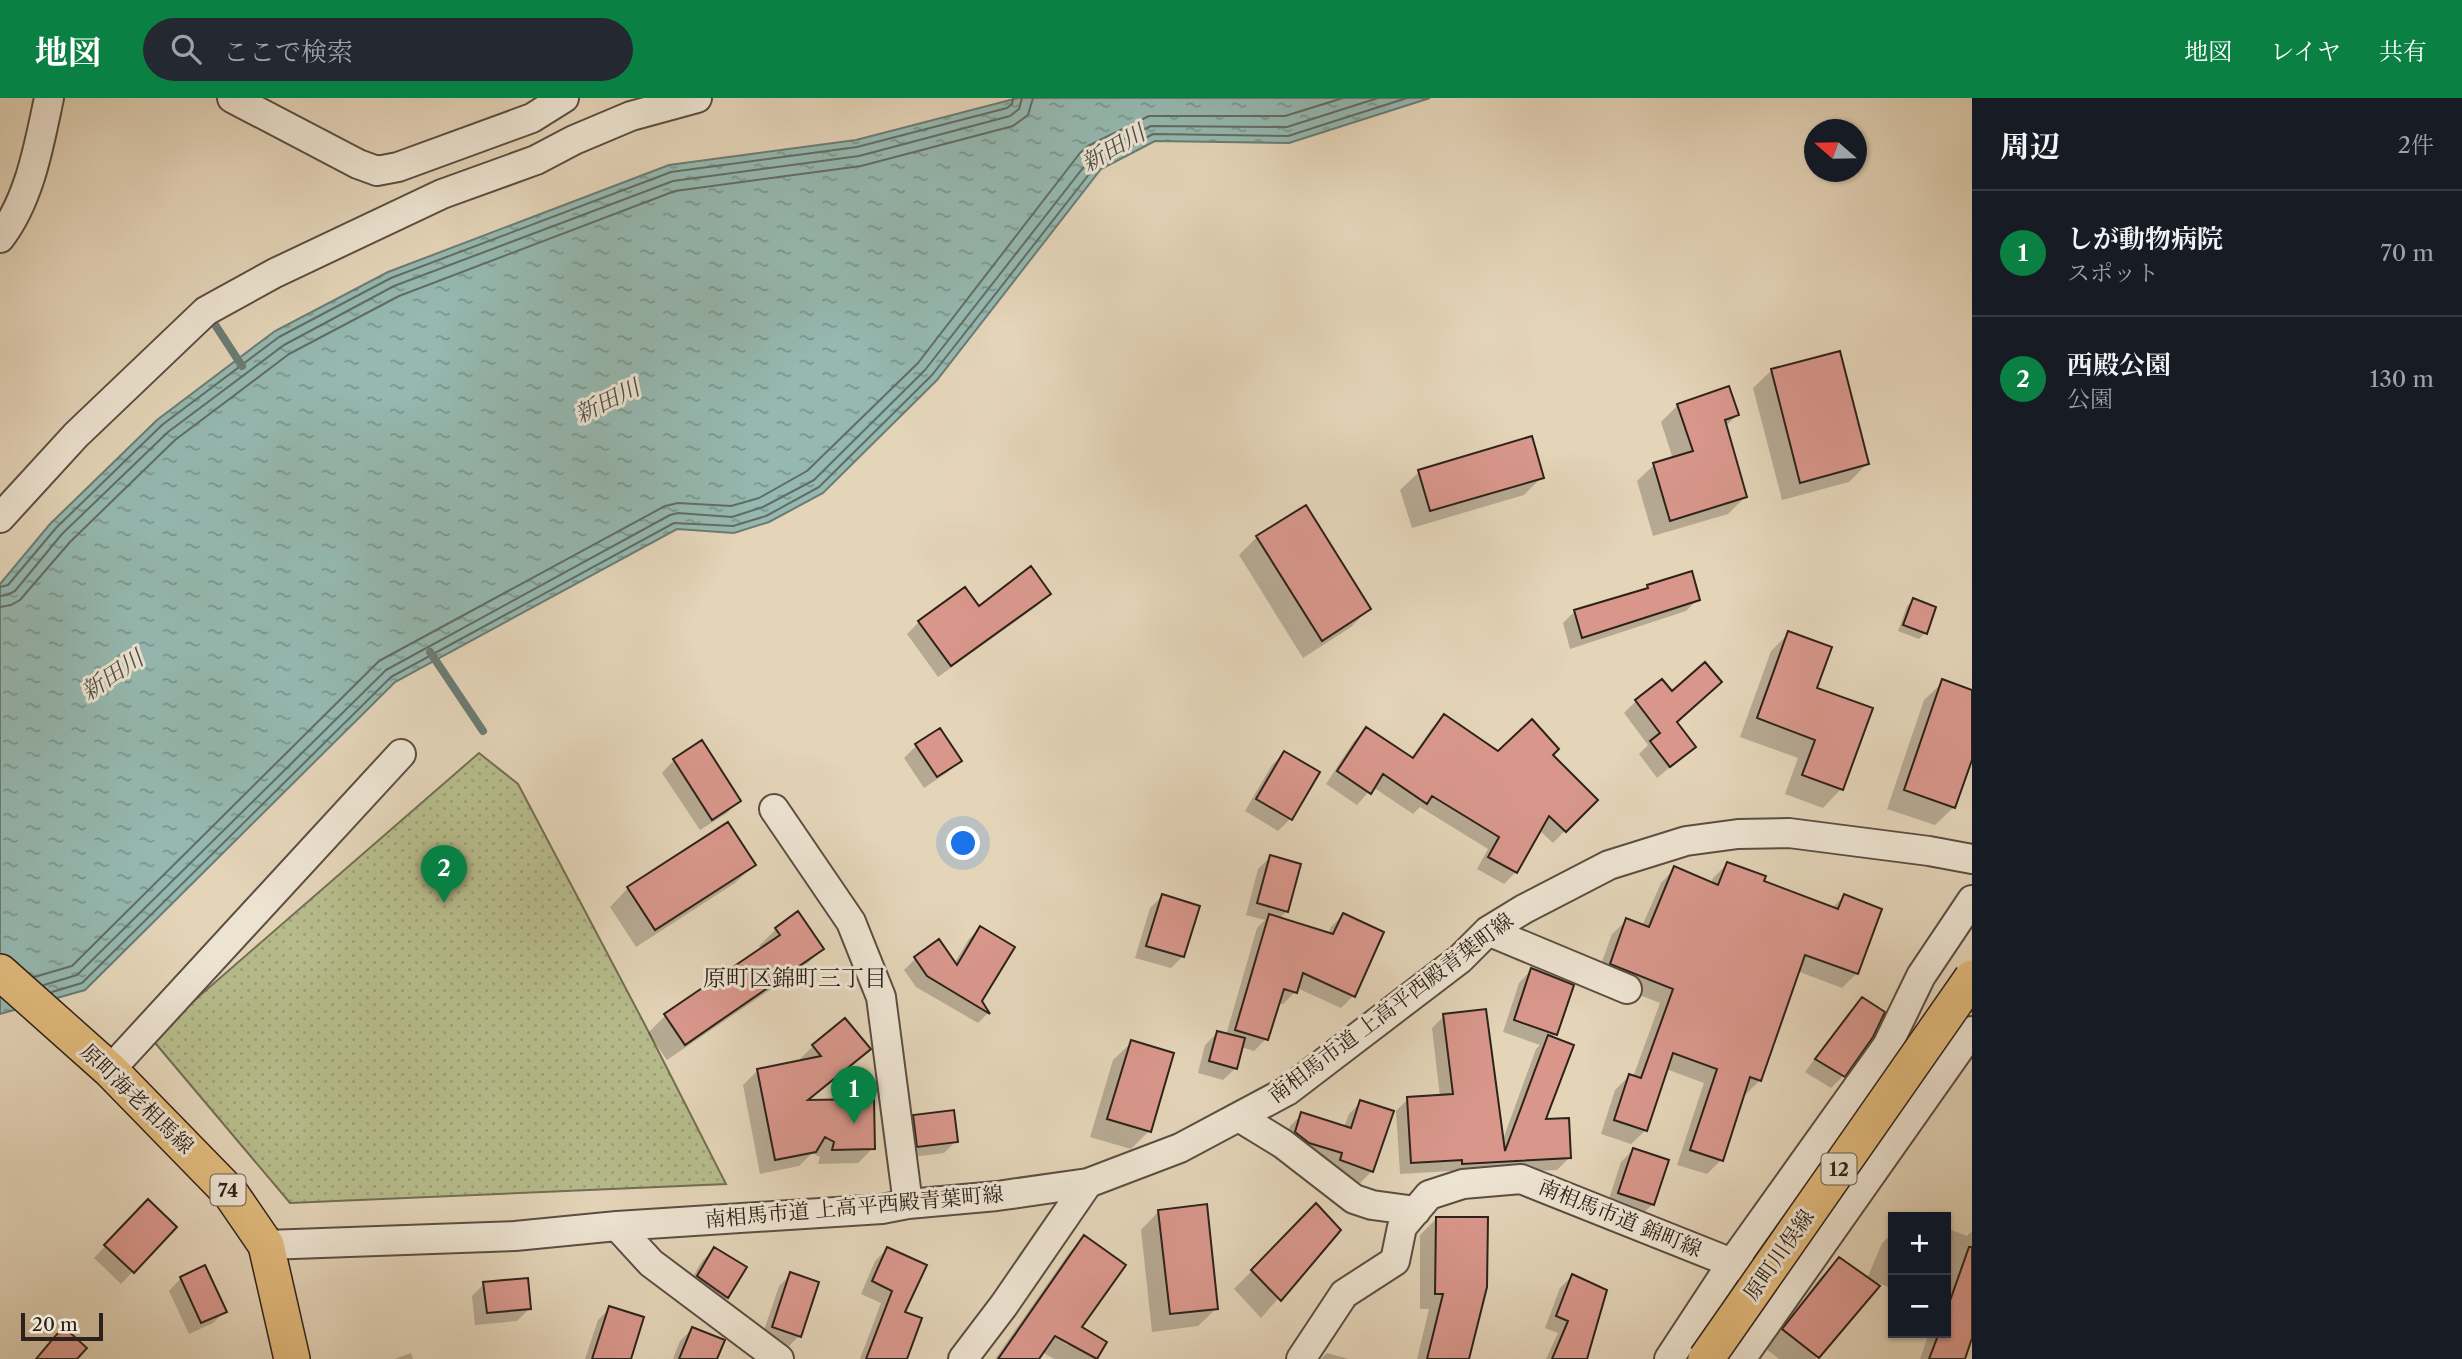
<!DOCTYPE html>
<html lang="ja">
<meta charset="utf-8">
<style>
body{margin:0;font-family:"Libre Caslon Text","Noto Serif JP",serif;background:#242831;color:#f1f3f6}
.controls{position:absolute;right:21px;bottom:21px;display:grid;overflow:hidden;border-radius:0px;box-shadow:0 2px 5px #0004}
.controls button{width:63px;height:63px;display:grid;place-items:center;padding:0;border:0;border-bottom:2px solid #363941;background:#171b24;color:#f1f3f6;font:35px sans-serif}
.compass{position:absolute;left:1804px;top:21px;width:63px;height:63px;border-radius:50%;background:#171b24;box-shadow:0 2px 5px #0004;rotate:290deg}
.scale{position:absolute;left:21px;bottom:18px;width:82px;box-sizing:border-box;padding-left:7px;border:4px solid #2d221a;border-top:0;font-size:19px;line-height:24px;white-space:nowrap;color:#2d221a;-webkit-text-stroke:5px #ede3d1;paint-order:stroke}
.you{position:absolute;left:964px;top:746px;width:24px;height:24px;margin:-18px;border:5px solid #fff;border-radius:50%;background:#1a73e8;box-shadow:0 0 0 10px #1a73e833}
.badge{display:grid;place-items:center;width:46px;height:46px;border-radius:50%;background:#0b8043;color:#fff;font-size:23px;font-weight:700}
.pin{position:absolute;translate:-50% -58px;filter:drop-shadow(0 2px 4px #0008)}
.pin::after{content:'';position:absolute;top:37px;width:24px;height:21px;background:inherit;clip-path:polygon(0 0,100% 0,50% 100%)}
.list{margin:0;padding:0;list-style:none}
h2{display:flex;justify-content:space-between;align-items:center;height:91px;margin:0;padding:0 28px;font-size:30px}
h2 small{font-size:23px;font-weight:400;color:#9ea1a6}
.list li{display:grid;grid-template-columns:46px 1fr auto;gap:21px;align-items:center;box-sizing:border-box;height:126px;padding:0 28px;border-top:2px solid #363941}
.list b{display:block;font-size:26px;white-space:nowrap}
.list p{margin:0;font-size:23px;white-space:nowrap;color:#9ea1a6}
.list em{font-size:23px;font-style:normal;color:#9ea1a6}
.icon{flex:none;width:38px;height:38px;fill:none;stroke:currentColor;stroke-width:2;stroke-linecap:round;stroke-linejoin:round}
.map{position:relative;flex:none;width:1972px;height:1261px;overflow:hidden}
header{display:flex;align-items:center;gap:42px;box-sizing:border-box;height:98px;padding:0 35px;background:#0b8043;color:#fff}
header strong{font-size:33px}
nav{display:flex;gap:38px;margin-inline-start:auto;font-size:24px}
.search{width:490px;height:63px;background:#242831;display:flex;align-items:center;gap:18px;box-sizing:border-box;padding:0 24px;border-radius:38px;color:#9ea1a6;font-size:26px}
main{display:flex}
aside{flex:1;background:#171b24}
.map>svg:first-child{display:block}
.grass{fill:url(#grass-dots);stroke:#726f53;stroke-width:2}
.water{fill:url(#water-ripples);stroke:#6b7c74;stroke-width:2}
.shadow{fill:#0003;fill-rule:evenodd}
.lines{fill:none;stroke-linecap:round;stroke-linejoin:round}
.shore{stroke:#616d65;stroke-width:2}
.stream{stroke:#6b7c74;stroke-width:8}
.building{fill:#d9978c;stroke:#2d221a;stroke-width:2}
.minor-casing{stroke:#5b4e42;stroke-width:32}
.major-casing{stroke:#2d221a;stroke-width:38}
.minor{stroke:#ede3d1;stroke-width:28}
.major{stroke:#e2ba7c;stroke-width:35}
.major-bridge-casing{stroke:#2d221a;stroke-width:38;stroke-linecap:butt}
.major-bridge{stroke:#e2ba7c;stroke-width:35}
.labels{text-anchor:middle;stroke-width:6;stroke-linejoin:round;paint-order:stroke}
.shield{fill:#ede3d1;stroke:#675c51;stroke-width:2}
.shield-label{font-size:19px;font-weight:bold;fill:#2d221a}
.street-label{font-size:21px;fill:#2d221a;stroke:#ede3d1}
.water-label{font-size:23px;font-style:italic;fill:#4c4f47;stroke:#ede3d1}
.neighbourhood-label{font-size:23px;fill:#2d221a;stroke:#ede3d1}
</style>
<header>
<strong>地図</strong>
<div class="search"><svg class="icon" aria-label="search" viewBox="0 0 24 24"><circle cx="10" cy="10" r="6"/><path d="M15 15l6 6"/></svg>ここで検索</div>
<nav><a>地図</a><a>レイヤ</a><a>共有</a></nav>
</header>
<main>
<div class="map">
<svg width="1972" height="1261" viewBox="0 0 1972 1261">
<defs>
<pattern id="grass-dots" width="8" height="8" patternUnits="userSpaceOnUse" patternTransform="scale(1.75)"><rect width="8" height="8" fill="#b7bc8c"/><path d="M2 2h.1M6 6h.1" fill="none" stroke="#9ea178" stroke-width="1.8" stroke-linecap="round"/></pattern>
<pattern id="water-ripples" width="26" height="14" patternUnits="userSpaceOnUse" patternTransform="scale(1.75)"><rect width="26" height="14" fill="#95b8b0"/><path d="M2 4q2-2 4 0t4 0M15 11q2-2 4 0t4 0" fill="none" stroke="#7a958e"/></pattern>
</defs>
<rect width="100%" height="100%" fill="#e4d4b8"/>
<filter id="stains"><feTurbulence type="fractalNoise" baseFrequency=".00286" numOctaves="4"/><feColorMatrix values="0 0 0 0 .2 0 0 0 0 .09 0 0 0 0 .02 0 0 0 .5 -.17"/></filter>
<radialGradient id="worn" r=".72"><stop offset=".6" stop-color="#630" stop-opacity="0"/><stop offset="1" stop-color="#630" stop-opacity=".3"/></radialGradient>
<!-- grass -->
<path class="grass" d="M479 655 518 686 644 925 726 1086 290 1105 151 940Z"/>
<!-- water -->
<path class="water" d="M1018 0H1430L1289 45 1155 43 1101 71 937 282 823 395 769 424 734 435 677 431 395 584 85 892 0 916V486L50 426 157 322 275 233 388 174 669 67 856 42Z"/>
<!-- shadow -->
<path class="shadow" d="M1772 272 1867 366 1849 384 1782 402 1753 290Z
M1678 307 1737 317 1725 329 1745 399 1728 416 1653 438 1637 383 1654 367 1673 361 1661 324Z
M1419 374 1542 379 1524 397 1412 430 1400 392Z
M1257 439 1369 511 1351 529 1303 560 1239 457Z
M1648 489 1698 501 1686 513 1570 551 1563 525 1575 513 1643 494Z
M1049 496 1037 508 938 579 907 536 919 524Z
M1913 502 1925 535 1919 541 1898 533 1907 508Z
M1789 535 1815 591 1841 691 1823 710 1785 696 1798 660 1740 639 1771 553Z
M1943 584 1972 594V657L1954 709 1935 727 1887 711 1924 602Z
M1636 603 1675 625 1694 649 1657 680 1639 656 1648 647 1624 615Z
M1444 618 1498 655 1551 657 1595 702 1553 745 1539 732 1516 774 1504 786 1477 771 1488 751 1420 709 1413 716 1373 689 1357 707 1326 686 1354 643 1366 631 1411 660 1432 630Z
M916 648 960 662 948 674 924 690 904 660Z
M1284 655 1318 675 1290 721 1278 733 1245 713 1272 667Z
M674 662 739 703 727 715 700 732 662 675Z
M1270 759 1287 813 1279 821 1328 836 1331 829 1343 817 1353 898 1341 910 1297 890 1295 894 1283 906 1278 905 1266 941 1254 953 1241 949 1236 970 1223 982 1198 975 1205 947 1217 935 1226 937 1257 830 1265 822 1246 817 1258 771Z
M1727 766 1762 784 1832 810 1844 798 1880 812 1856 876 1842 890 1797 873 1760 982 1746 996 1743 995 1721 1062 1707 1076 1677 1067 1704 985 1666 971 1646 1032 1631 1046 1601 1036 1615 992 1629 978 1633 979 1660 905 1596 880 1612 836 1627 822 1642 828 1661 785 1675 770 1711 785 1713 780Z
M754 767 735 785 636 849 610 809 628 790Z
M1162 798 1183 858 1171 870 1135 860 1150 810Z
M980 830V904L988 915 978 925 916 889 904 872 915 861 954 866 969 841Z
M776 831 822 851 805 868 667 962 648 935 665 918 762 852 759 848Z
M1531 872 1555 936 1551 940 1544 1023 1569 1060 1557 1072 1451 1077V1073L1400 1076 1396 1013 1408 1001 1440 999 1432 930 1444 918 1502 1044 1536 951 1540 947 1503 934 1519 885Z
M1862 901 1843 978 1831 990 1805 974 1850 913Z
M1132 944 1149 1033 1131 1051 1090 1039 1113 962Z
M813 948 869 951 807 1004 873 1050 858 1065 818 1066 820 1059 812 1055 799 1068 760 1076 743 987 758 972 797 964Z
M1361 1004 1372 1073 1360 1085 1329 1074 1284 1047 1290 1028 1302 1016 1344 1029 1349 1016Z
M914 1019 956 1043 944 1055 906 1060 902 1031Z
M1633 1052 1653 1106 1640 1118 1607 1107 1621 1064Z
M1316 1108 1338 1132 1261 1220 1234 1191Z
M1159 1113 1217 1210 1198 1228 1152 1234 1141 1132Z
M136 1115 175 1129 121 1186 94 1160Z
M1436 1121 1468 1261H1417L1429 1211H1420V1137Z
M1946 1130 1967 1138 1972 1133V1235L1963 1261H1920L1929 1235H1946Z
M1893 1135V1188L1891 1190 1873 1183 1878 1188 1815 1261H1779L1765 1250 1821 1179 1840 1161 1867 1181 1882 1145Z
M1084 1139 1080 1229 1105 1244 1095 1261H1054L1042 1254 1037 1261H995L1069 1155ZM1047 1235 1068 1243V1247Z
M714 1151 745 1170 727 1199 715 1211 686 1191 702 1163Z
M887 1151 903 1215 905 1261H860L881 1205 861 1196 875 1163Z
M791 1176 799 1238 787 1250 761 1241 779 1188Z
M1572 1178 1586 1261H1546L1558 1235 1545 1230 1560 1190Z
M181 1180 225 1213 213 1225 189 1236 169 1193Z
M484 1186 530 1210 517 1223 475 1227 472 1198Z
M610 1210 629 1261H585L598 1222Z
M692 1231 716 1261H673L680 1243Z
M411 1255 413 1261H394Z
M1327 1255 1349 1261H1321Z"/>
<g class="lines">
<!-- shore -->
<path class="shore" d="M0 489 8 487 56 430 162 327 279 239 391 180 671 74 857 49 1007 10 1012 6 1013 0
M0 498 7 497 15 493 62 436 168 334 284 247 394 188 673 83 859 58 1010 18 1019 11 1022 0
M0 509 11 507 20 502 70 444 175 342 289 256 399 198 675 93 861 68 1013 28 1028 17 1033 0
M34 879 72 868 379 563 665 408 678 405 731 408 759 400 807 373 918 265 1080 55 1088 48 1149 18H1285L1343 0
M44 887 77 877 386 572 670 417 678 415 732 419 763 409 814 382 925 272 1093 57 1151 28 1287 29 1378 0
M52 894 82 885 391 579 674 425 733 428 766 418 819 389 932 277 1097 66 1153 36 1288 38 1407 0"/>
<!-- stream -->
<path class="stream" d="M212 222 242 268
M430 554 483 633"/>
</g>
<!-- building -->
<path class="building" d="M1840 253 1869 366 1800 385 1771 271Z
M1729 288 1739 317 1725 322 1747 399 1670 423 1653 365 1693 353 1677 306Z
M1532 338 1544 380 1430 413 1418 372Z
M1306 407 1371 511 1322 543 1256 438Z
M1031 468 1051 496 951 568 918 523 965 489 979 508Z
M1692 473 1700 502 1582 540 1574 512 1648 490 1647 487Z
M1913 500 1936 509 1927 536 1903 527Z
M1788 533 1832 549 1817 590 1873 610 1843 692 1802 677 1815 642 1757 620Z
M1705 564 1722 584 1677 624 1696 649 1670 669 1650 643 1660 635 1635 602 1662 581 1672 593Z
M1942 581 1972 592V662L1955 710 1904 692Z
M1444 616 1498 653 1532 621 1559 651 1553 657 1598 702 1566 734 1549 718 1517 775 1488 759 1499 739 1432 698 1427 706 1383 676 1371 696 1337 673 1366 629 1413 660Z
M940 630 962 663 937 679 915 646Z
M702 642 741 703 712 722 673 661Z
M1284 653 1320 674 1292 722 1256 701Z
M728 724 756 767 655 832 627 789Z
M1270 757 1301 766 1288 814 1257 805Z
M1727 764 1766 778 1764 783 1838 811 1844 796 1882 811 1858 876 1805 857 1761 983 1750 979 1723 1063 1690 1052 1717 971 1673 955 1647 1033 1614 1022 1629 976 1641 980 1673 891 1610 866 1626 820 1649 829 1674 768 1718 787Z
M1162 796 1200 808 1184 859 1146 848Z
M798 813 824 851 685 947 664 916 780 837 775 830Z
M1343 815 1384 834 1355 899 1303 875 1297 895 1284 891 1268 942 1235 932 1269 816 1333 836Z
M980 828 1015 849 982 903 990 916 927 878 914 859 939 841 957 867Z
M1531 870 1574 887 1557 937 1514 922Z
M1862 899 1885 914 1873 939 1845 979 1815 961Z
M1486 911 1505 1053 1548 937 1574 947 1546 1021 1569 1020 1571 1060 1462 1066V1062L1411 1065 1407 999 1453 996 1443 916Z
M845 920 871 951 808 1002 874 1001 875 1051 832 1052 834 1044 825 1039 816 1054 775 1062 757 971 821 958 812 947Z
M1217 933 1245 940 1237 971 1209 963Z
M1131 942 1174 955 1151 1034 1107 1021Z
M1360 1002 1394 1013 1373 1074 1340 1062 1342 1055 1309 1045 1295 1034 1301 1014 1351 1030Z
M954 1012 958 1044 917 1049 913 1017Z
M1633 1050 1669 1062 1654 1107 1618 1095Z
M148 1101 177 1129 134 1175 104 1147Z
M1316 1105 1341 1132 1281 1203 1251 1172Z
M1207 1106 1218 1211 1170 1216 1158 1112Z
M1436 1119H1488L1487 1189 1469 1261H1427L1443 1196H1435Z
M1084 1137 1126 1167 1082 1229 1107 1244 1097 1261 1055 1238 1039 1261H998Z
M714 1149 747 1169 728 1200 697 1178Z
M887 1149 927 1167 905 1214 922 1220 907 1261H866L892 1193 872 1183Z
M1969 1149H1972V1240L1965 1261H1929L1939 1235H1946V1214Z
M1839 1159 1880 1188 1819 1260 1782 1231Z
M205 1167 227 1214 201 1225 180 1179Z
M790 1174 819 1184 801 1239 772 1229Z
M1572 1176 1607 1192 1587 1261H1552L1568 1223 1556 1218Z
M528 1180 531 1211 487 1215 483 1184Z
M609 1208 644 1219 631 1261H592Z
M692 1229 725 1242 717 1261H679Z
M67 1232 87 1250 77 1261H36L57 1236Z"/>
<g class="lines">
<defs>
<path id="minor" d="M232 0 358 66 377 73 398 69 532 20 564 0
M0 140C30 101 39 47 49 0
M0 420 76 337 206 213 275 175 442 96 536 62 574 42 631 18 697 0
M774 711 851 824 881 899 908 1106
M1488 833 1627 891
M110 972 401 656
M1239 1019 1283 1046 1354 1101 1372 1107 1416 1113
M617 1128 651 1165 779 1261
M266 1147 515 1138 617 1128 882 1111 908 1106 997 1098 1088 1085 1180 1050 1287 993 1460 861 1488 833 1524 811 1609 767 1686 743 1738 736 1789 735 1929 753 1972 761
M963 1261 1004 1207 1088 1085
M1301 1261 1344 1196 1395 1163 1402 1129 1429 1097 1463 1086 1521 1081 1742 1169
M1669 1261 1732 1165 1887 948 1921 878 1972 802
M1741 1261 1972 933"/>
<path id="major" d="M0 874 110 972 231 1096 266 1147 292 1261"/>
</defs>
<!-- minor casing -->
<use href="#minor" class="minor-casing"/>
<!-- major casing -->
<use href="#major" class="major-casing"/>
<!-- minor -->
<use href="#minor" class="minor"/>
<!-- major -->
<use href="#major" class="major"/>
<defs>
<path id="major-bridge" d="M1706 1261 1972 880"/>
</defs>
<!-- major-bridge casing -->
<use href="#major-bridge" class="major-bridge-casing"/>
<!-- major-bridge -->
<use href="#major-bridge" class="major-bridge"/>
</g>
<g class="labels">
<!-- shield labels -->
<g class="shield">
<rect x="1821.5" y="1055.5" width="35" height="31" rx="5"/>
<rect x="210.5" y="1076.5" width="35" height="31" rx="5"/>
</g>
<g class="shield-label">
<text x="1839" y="1078">12</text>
<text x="228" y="1099">74</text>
</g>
<!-- street labels -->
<g class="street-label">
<text transform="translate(1391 910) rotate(-37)" y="7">南相馬市道 上高平西殿青葉町線</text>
<text transform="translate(137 1001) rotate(44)" y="7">原町海老相馬線</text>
<text transform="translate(854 1109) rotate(-5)" y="7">南相馬市道 上高平西殿青葉町線</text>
<text transform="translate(1620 1120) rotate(22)" y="7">南相馬市道 錦町線</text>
<text transform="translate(1779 1157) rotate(-55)" y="7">原町川俣線</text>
</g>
<!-- water labels -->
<g class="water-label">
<text transform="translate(1113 50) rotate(-30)" y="8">新田川</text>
<text transform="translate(607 303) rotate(-26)" y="8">新田川</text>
<text transform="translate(112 577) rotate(-34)" y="8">新田川</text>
</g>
<!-- neighbourhood labels -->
<g class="neighbourhood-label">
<text x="795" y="888">原町区錦町三丁目</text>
</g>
</g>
<rect width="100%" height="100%" filter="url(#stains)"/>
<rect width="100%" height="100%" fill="url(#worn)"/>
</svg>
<div class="controls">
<button>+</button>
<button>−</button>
</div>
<svg class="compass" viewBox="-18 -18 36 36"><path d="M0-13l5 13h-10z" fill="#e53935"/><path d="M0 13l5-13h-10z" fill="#9ea1a6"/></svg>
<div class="scale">20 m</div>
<div class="you"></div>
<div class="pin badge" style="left:854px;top:1026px">1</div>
<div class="pin badge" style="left:444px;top:805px">2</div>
</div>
<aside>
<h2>周辺<small>2件</small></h2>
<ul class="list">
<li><span class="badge">1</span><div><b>しが動物病院</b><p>スポット</p></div><em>70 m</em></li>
<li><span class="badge">2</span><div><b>西殿公園</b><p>公園</p></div><em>130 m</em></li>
</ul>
</aside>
</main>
